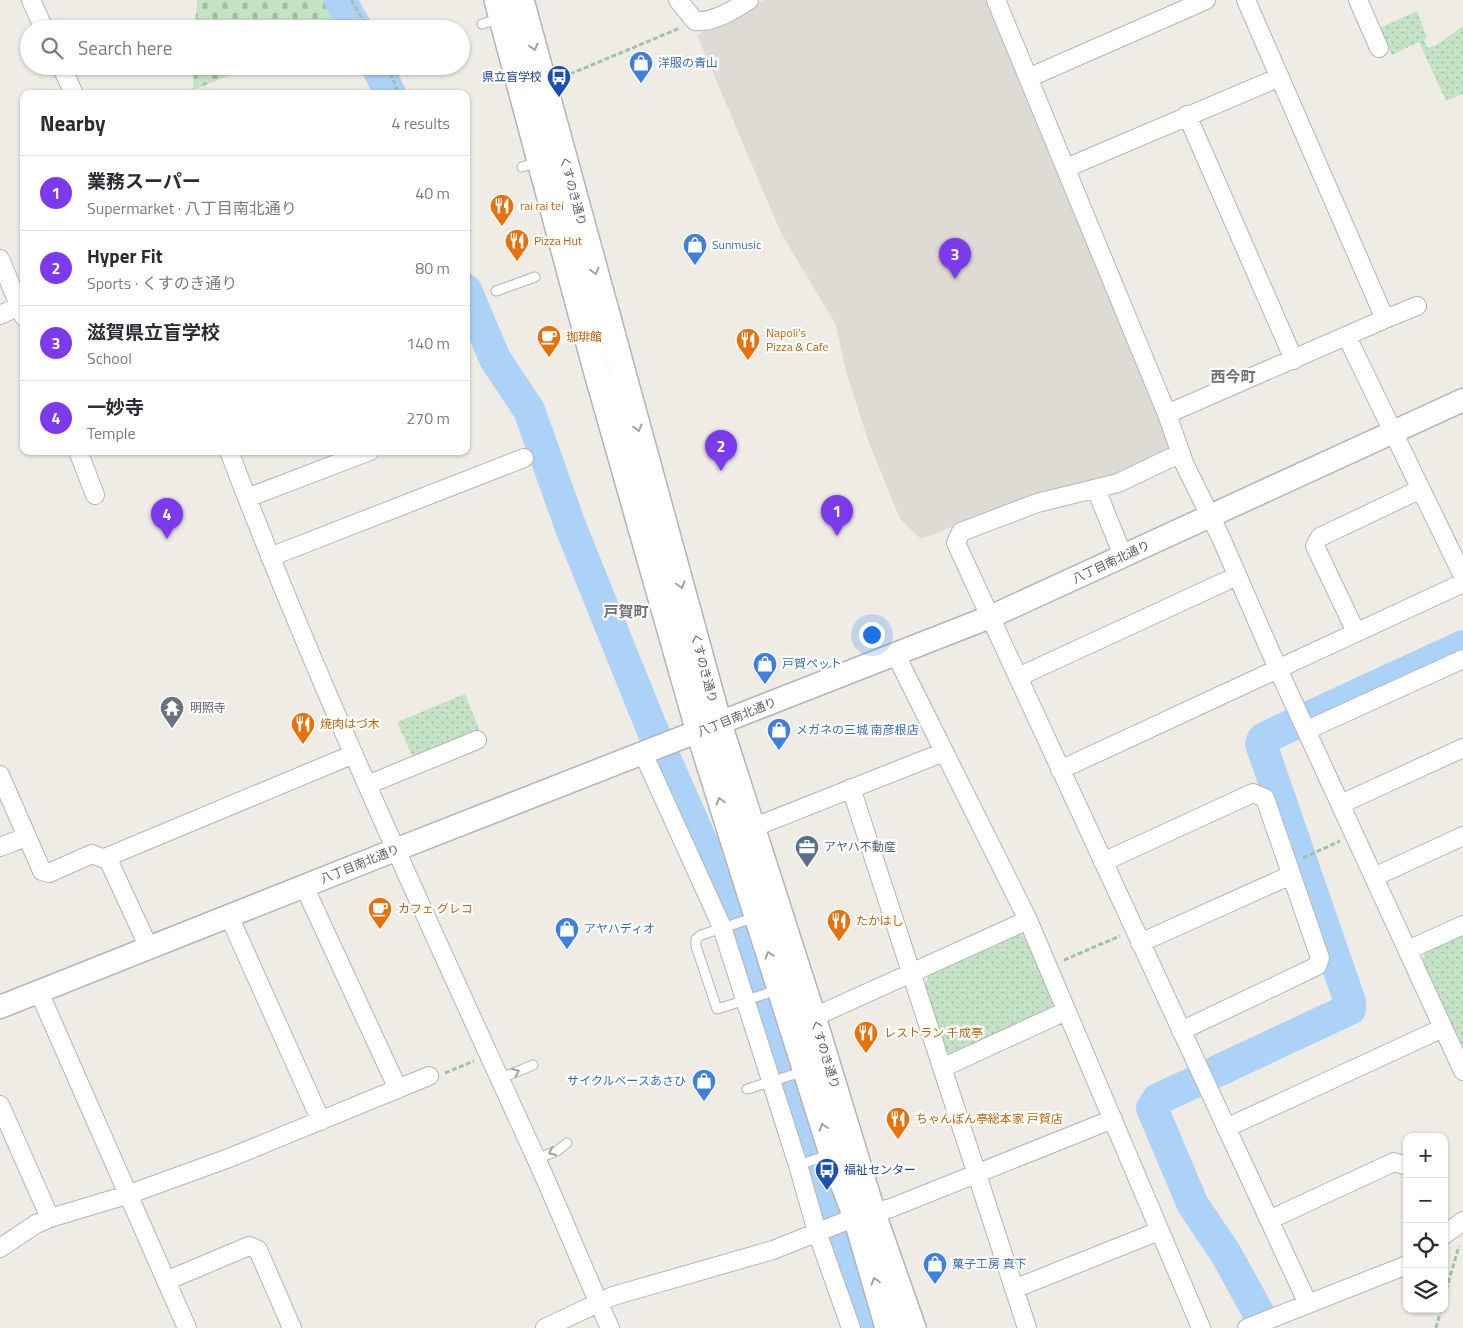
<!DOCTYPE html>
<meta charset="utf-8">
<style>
body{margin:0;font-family:"Titillium Web","Noto Sans JP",sans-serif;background:#f2f2f3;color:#2b2b33}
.controls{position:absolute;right:15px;bottom:15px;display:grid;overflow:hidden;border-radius:10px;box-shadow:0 1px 4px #0004}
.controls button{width:45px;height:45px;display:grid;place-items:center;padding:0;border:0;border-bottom:1px solid #e1e1e2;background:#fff;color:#2b2b33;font:25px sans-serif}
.you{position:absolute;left:871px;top:634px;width:18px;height:18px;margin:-12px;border:4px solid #fff;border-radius:50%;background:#1a73e8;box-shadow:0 0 0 8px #1a73e833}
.badge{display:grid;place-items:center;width:32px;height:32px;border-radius:50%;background:#7c3aed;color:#fff;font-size:16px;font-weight:700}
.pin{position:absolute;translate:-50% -41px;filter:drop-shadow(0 1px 2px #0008)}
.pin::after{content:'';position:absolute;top:26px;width:18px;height:15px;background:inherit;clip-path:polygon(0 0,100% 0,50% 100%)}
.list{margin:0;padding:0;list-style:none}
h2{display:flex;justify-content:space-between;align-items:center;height:65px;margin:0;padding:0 20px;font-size:21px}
h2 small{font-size:16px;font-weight:400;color:#7c7c81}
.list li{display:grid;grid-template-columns:32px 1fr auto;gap:15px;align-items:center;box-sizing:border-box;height:75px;padding:0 20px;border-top:1px solid #e1e1e2}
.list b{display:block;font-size:19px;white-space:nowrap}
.list p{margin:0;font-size:16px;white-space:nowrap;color:#7c7c81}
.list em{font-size:16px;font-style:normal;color:#7c7c81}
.icon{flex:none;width:28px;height:28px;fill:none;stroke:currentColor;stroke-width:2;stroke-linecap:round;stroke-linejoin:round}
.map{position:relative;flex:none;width:1463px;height:1328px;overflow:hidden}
.search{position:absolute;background:#fff;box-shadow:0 1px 4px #0004;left:20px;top:20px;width:450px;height:55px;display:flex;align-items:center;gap:12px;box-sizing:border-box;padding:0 18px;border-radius:28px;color:#7c7c81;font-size:19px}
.panel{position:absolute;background:#fff;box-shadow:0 1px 4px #0004;left:20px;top:90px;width:450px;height:365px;border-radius:10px}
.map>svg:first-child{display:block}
.education{fill:#dddbd3}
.cemetery{fill:url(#cemetery-stones)}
.park{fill:url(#park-dots)}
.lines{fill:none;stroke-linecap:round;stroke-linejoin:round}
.river{stroke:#acd3f7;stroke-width:32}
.service-casing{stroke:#b2b5b9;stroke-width:11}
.minor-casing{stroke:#b2b5b9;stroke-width:20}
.tertiary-casing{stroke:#b2b5b9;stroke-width:25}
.secondary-casing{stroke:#b1b4b8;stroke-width:28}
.path{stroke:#9ec3aa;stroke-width:3;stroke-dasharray:5 2.5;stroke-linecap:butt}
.service{stroke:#fff;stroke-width:9}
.minor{stroke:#fff;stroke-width:18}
.tertiary{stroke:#fff;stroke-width:22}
.secondary{stroke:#fff;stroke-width:25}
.oneway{stroke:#9ea0a2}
.labels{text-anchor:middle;stroke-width:4.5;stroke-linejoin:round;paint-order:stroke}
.shop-label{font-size:12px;fill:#366cbe;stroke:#fff;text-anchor:start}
.transit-label{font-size:12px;fill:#164399;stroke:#fff;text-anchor:end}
.street-label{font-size:12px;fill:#5d6064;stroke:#fff}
.food-label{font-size:12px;fill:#c56008;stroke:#fff;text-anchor:start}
.worship-label{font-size:12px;fill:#5b616d;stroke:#fff;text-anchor:start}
.service-label{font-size:12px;fill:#4e5e75;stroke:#fff;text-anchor:start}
.quarter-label{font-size:15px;font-weight:bold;fill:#6e7276;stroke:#fff}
</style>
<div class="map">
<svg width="1463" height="1328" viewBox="0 0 1463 1328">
<defs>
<pattern id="cemetery-stones" width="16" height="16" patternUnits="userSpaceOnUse" patternTransform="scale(1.25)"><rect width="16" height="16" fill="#c4e3c5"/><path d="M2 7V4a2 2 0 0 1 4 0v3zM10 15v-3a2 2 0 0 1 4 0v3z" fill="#a2bba4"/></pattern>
<pattern id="park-dots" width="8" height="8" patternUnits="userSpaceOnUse" patternTransform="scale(1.25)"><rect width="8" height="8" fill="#c4e3c5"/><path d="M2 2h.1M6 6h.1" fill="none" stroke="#a2bba4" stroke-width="1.8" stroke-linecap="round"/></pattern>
</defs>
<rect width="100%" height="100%" fill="#eeece5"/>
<!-- education -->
<path class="education" d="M764 0H985L1171 448 1117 477 1035 494 921 539 900 519 869 443 846 372 836 325 781 233 697 35Z"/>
<!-- cemetery -->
<path class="cemetery" d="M197 0H333L344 18 325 29H195Z
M194 66H253L193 90Z"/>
<!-- park -->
<path class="park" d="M1417 11 1427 37 1424 40 1428 48 1440 43 1463 26V94L1446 101 1419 42 1392 55 1380 28Z
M465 694 480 732 414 760 397 722Z
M1016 933 1026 937 1054 1002 1048 1012 954 1056 945 1051 924 986 930 973Z
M1463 933V1051L1422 963 1424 954Z"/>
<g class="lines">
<!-- river -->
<path class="river" d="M340 0 357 29
M377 66 390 94
M466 290 495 359 529 410 571 528 650 724 725 895 864 1328
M1311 716 1463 646
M1211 1074 1350 1009V1002L1261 744 1263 739 1294 724
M1195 1082 1158 1099 1152 1108 1193 1205 1226 1254 1259 1314"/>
<defs>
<path id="service" d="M482 24 501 18
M522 167 539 162
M496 291 535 277
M756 917 701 935 696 939V946L717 1009 778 990
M499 1079 533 1065
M747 1089 805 1071
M536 1159 557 1151 567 1143
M798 1165 832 1154"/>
<path id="minor" d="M31 0 44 29
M678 0 695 21C713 23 734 10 749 0
M996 0 1167 414 1184 463 1221 538 1278 669 1463 1071
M1358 0 1379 48
M61 66 74 94
M1028 78 1206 0
M1187 115 1294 360
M1066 168 1280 77
M0 259 24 317
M0 315 24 304
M1385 319 1417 306
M1347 337 1463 576
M1167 414 1385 319 1246 0
M78 451 95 495
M229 451C320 691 429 923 535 1156 561 1213 584 1271 610 1328
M1181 453 1118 483 1037 503 961 532 956 543 1308 1304
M1096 489 1123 556
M247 498 370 451
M270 557 524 458
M1356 632 1315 546 1320 537 1421 489
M896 655 1028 920 1201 1328
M1018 677 1237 576
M1307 730 1463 659
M643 753 722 927 798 1165 817 1232 851 1328
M1060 770 1463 583
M0 775 42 871 49 873 92 854 102 858 107 857 354 754
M367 785 477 740
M851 788 1027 1328
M1341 804 1463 748
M742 832 944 752
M0 847 26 837
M107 857 149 948
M1103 862 1253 793 1265 798 1320 958 1317 966 1181 1031
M1374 877 1463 836
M304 886 398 1089
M229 916 321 1121
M1140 943 1291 875
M1408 950 1463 925
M39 992 187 1328
M803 1022 1028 920
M942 1068 1066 1011
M0 1105 50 1218
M1226 1128 1443 1028
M1269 1220 1394 1162 1407 1166
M1444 1235 1463 1221
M0 1248 36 1224 50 1218 127 1195 229 1158 429 1076
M166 1281 249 1246 258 1250 292 1328
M1014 1289 1159 1231
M545 1328 613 1296 773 1250 856 1217 891 1208 1113 1119
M1247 1328 1407 1265"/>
<path id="tertiary" d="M0 1007 395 850 990 617 1463 400"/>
<path id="secondary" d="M497 0 595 366 699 732 832 1154 856 1217 888 1328
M521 0 719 724 813 1017 873 1214 913 1328"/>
</defs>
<!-- service casing -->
<use href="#service" class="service-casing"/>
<!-- minor casing -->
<use href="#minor" class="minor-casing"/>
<!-- tertiary casing -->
<use href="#tertiary" class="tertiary-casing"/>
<!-- secondary casing -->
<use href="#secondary" class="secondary-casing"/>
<!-- path -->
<path class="path" d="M351 0 368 29
M387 66 399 94
M563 77 680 28
M466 266 470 276 466 277
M1303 858 1340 841
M1064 960 1120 936
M445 1073 474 1061
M1444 1297 1459 1246
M1436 1328 1441 1309"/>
<!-- service -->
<use href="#service" class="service"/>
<!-- minor -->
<use href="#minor" class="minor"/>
<!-- tertiary -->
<use href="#tertiary" class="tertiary"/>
<!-- secondary -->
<use href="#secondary" class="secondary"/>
</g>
<!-- one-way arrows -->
<defs><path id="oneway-chevron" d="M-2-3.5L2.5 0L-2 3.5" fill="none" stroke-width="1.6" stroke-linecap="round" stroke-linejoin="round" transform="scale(1.25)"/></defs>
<g class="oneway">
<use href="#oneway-chevron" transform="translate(534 47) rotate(75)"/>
<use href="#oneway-chevron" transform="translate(595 271) rotate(75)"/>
<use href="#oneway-chevron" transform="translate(638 428) rotate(75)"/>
<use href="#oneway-chevron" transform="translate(681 585) rotate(75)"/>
<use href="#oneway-chevron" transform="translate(720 801) rotate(-106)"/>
<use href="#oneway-chevron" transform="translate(769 955) rotate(-108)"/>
<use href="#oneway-chevron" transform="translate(516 1072) rotate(-23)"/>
<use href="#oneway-chevron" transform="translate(823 1127) rotate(-108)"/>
<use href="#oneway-chevron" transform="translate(552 1152) rotate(156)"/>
<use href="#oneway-chevron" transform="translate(875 1281) rotate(-106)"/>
</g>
<!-- icons -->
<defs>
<symbol id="shop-pin" viewBox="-11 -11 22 30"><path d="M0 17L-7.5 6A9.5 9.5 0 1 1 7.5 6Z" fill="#3f7fe0" stroke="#fff"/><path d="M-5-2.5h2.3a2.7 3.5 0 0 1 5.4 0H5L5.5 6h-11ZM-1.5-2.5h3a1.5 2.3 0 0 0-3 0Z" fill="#fff"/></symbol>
<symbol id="bus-pin" viewBox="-11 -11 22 30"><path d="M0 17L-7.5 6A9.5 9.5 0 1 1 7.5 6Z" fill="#1a4fb4" stroke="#fff"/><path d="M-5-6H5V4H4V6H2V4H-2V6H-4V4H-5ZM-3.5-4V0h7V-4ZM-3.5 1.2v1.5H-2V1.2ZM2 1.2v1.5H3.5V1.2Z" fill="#fff"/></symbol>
<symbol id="restaurant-pin" viewBox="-11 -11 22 30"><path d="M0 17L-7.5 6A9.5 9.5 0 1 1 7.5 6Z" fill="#e8710a" stroke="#fff"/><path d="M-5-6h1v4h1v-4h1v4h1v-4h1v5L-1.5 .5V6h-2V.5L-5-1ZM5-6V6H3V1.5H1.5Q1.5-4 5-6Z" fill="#fff"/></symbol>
<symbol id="cafe-pin" viewBox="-11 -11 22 30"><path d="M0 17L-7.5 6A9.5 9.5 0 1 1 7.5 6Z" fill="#e8710a" stroke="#fff"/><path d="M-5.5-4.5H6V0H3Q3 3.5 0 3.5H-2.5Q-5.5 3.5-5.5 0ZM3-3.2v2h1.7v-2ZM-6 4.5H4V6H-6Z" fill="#fff"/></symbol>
<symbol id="temple-pin" viewBox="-11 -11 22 30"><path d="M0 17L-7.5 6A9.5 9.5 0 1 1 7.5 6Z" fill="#6b7280" stroke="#fff"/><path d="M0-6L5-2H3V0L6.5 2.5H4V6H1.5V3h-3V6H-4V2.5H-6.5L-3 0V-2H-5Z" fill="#fff"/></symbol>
<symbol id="office-pin" viewBox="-11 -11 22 30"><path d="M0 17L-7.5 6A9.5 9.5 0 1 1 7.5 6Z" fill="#5c6f8a" stroke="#fff"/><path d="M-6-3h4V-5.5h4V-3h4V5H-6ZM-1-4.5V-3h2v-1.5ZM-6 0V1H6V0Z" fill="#fff"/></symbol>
</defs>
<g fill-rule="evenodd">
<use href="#shop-pin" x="627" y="49" width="28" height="38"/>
<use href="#bus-pin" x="545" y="63" width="28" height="38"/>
<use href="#restaurant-pin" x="488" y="192" width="28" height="38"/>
<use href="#restaurant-pin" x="503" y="227" width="28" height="38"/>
<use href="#shop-pin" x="681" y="231" width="28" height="38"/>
<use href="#cafe-pin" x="535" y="323" width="28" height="38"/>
<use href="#restaurant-pin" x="734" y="326" width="28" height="38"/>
<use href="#shop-pin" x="751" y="650" width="28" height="38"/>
<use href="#temple-pin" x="158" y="694" width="28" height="38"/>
<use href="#restaurant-pin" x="289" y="710" width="28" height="38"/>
<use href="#shop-pin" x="765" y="716" width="28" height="38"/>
<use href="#office-pin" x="793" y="833" width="28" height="38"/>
<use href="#cafe-pin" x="366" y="895" width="28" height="38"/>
<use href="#restaurant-pin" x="825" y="907" width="28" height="38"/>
<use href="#shop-pin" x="553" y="915" width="28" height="38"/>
<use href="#restaurant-pin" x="852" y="1019" width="28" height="38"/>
<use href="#shop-pin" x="690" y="1067" width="28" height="38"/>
<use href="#restaurant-pin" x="884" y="1105" width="28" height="38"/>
<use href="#bus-pin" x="813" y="1156" width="28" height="38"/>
<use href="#shop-pin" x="921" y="1250" width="28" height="38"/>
</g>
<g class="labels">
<!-- shop labels -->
<g class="shop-label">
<text x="658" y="67">洋服の青山</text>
<text x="712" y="249">Sunmusic</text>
<text x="782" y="668">戸賀ペット</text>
<text x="796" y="734">メガネの三城 南彦根店</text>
<text x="584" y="933">アヤハディオ</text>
<text x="686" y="1085" text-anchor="end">サイクルベースあさひ</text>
<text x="952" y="1268">菓子工房 真下</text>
</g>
<!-- transit labels -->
<g class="transit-label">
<text x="542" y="81">県立盲学校</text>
<text x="844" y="1174" text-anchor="start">福祉センター</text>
</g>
<!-- street labels -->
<g class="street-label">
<text transform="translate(573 191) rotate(75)" y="4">くすのき通り</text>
<text transform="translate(1111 562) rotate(-25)" y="4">八丁目南北通り</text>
<text transform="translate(704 668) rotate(75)" y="4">くすのき通り</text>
<text transform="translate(737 717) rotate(-22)" y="4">八丁目南北通り</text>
<text transform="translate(360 864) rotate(-22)" y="4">八丁目南北通り</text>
<text transform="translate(825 1054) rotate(73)" y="4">くすのき通り</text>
</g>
<!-- food labels -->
<g class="food-label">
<text x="520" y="210">rai rai tei</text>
<text x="534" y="245">Pizza Hut</text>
<text x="766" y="337">Napoli's<tspan x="766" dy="14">Pizza &amp; Cafe</tspan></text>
<text x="566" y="341">珈琲館</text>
<text x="320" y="728">焼肉はづ木</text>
<text x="398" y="913">カフェ グレコ</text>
<text x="856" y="925">たかはし</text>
<text x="884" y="1037">レストラン 千成亭</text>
<text x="916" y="1123">ちゃんぽん亭総本家 戸賀店</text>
</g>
<!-- worship labels -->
<g class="worship-label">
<text x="190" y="712">明照寺</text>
</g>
<!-- service labels -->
<g class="service-label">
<text x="824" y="851">アヤハ不動産</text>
</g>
<!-- quarter labels -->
<g class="quarter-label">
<text x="1233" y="382">西今町</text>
<text x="626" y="617">戸賀町</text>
</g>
</g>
</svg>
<div class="controls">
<button>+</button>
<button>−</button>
<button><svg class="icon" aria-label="locate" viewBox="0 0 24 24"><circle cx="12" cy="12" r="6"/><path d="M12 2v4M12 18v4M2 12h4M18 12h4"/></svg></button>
<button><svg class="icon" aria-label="layers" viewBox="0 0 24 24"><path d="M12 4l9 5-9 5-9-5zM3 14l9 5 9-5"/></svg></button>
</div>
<div class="you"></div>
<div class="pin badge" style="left:837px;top:536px">1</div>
<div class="pin badge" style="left:721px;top:471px">2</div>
<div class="pin badge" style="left:955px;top:279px">3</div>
<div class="pin badge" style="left:167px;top:539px">4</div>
<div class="search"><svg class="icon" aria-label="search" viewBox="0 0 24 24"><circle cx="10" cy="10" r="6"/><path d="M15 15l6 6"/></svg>Search here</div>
<section class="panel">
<h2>Nearby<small>4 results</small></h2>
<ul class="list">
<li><span class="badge">1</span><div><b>業務スーパー</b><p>Supermarket · 八丁目南北通り</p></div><em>40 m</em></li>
<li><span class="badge">2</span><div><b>Hyper Fit</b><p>Sports · くすのき通り</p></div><em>80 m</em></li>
<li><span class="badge">3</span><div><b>滋賀県立盲学校</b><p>School</p></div><em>140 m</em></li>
<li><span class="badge">4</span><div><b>一妙寺</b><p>Temple</p></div><em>270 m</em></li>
</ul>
</section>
</div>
